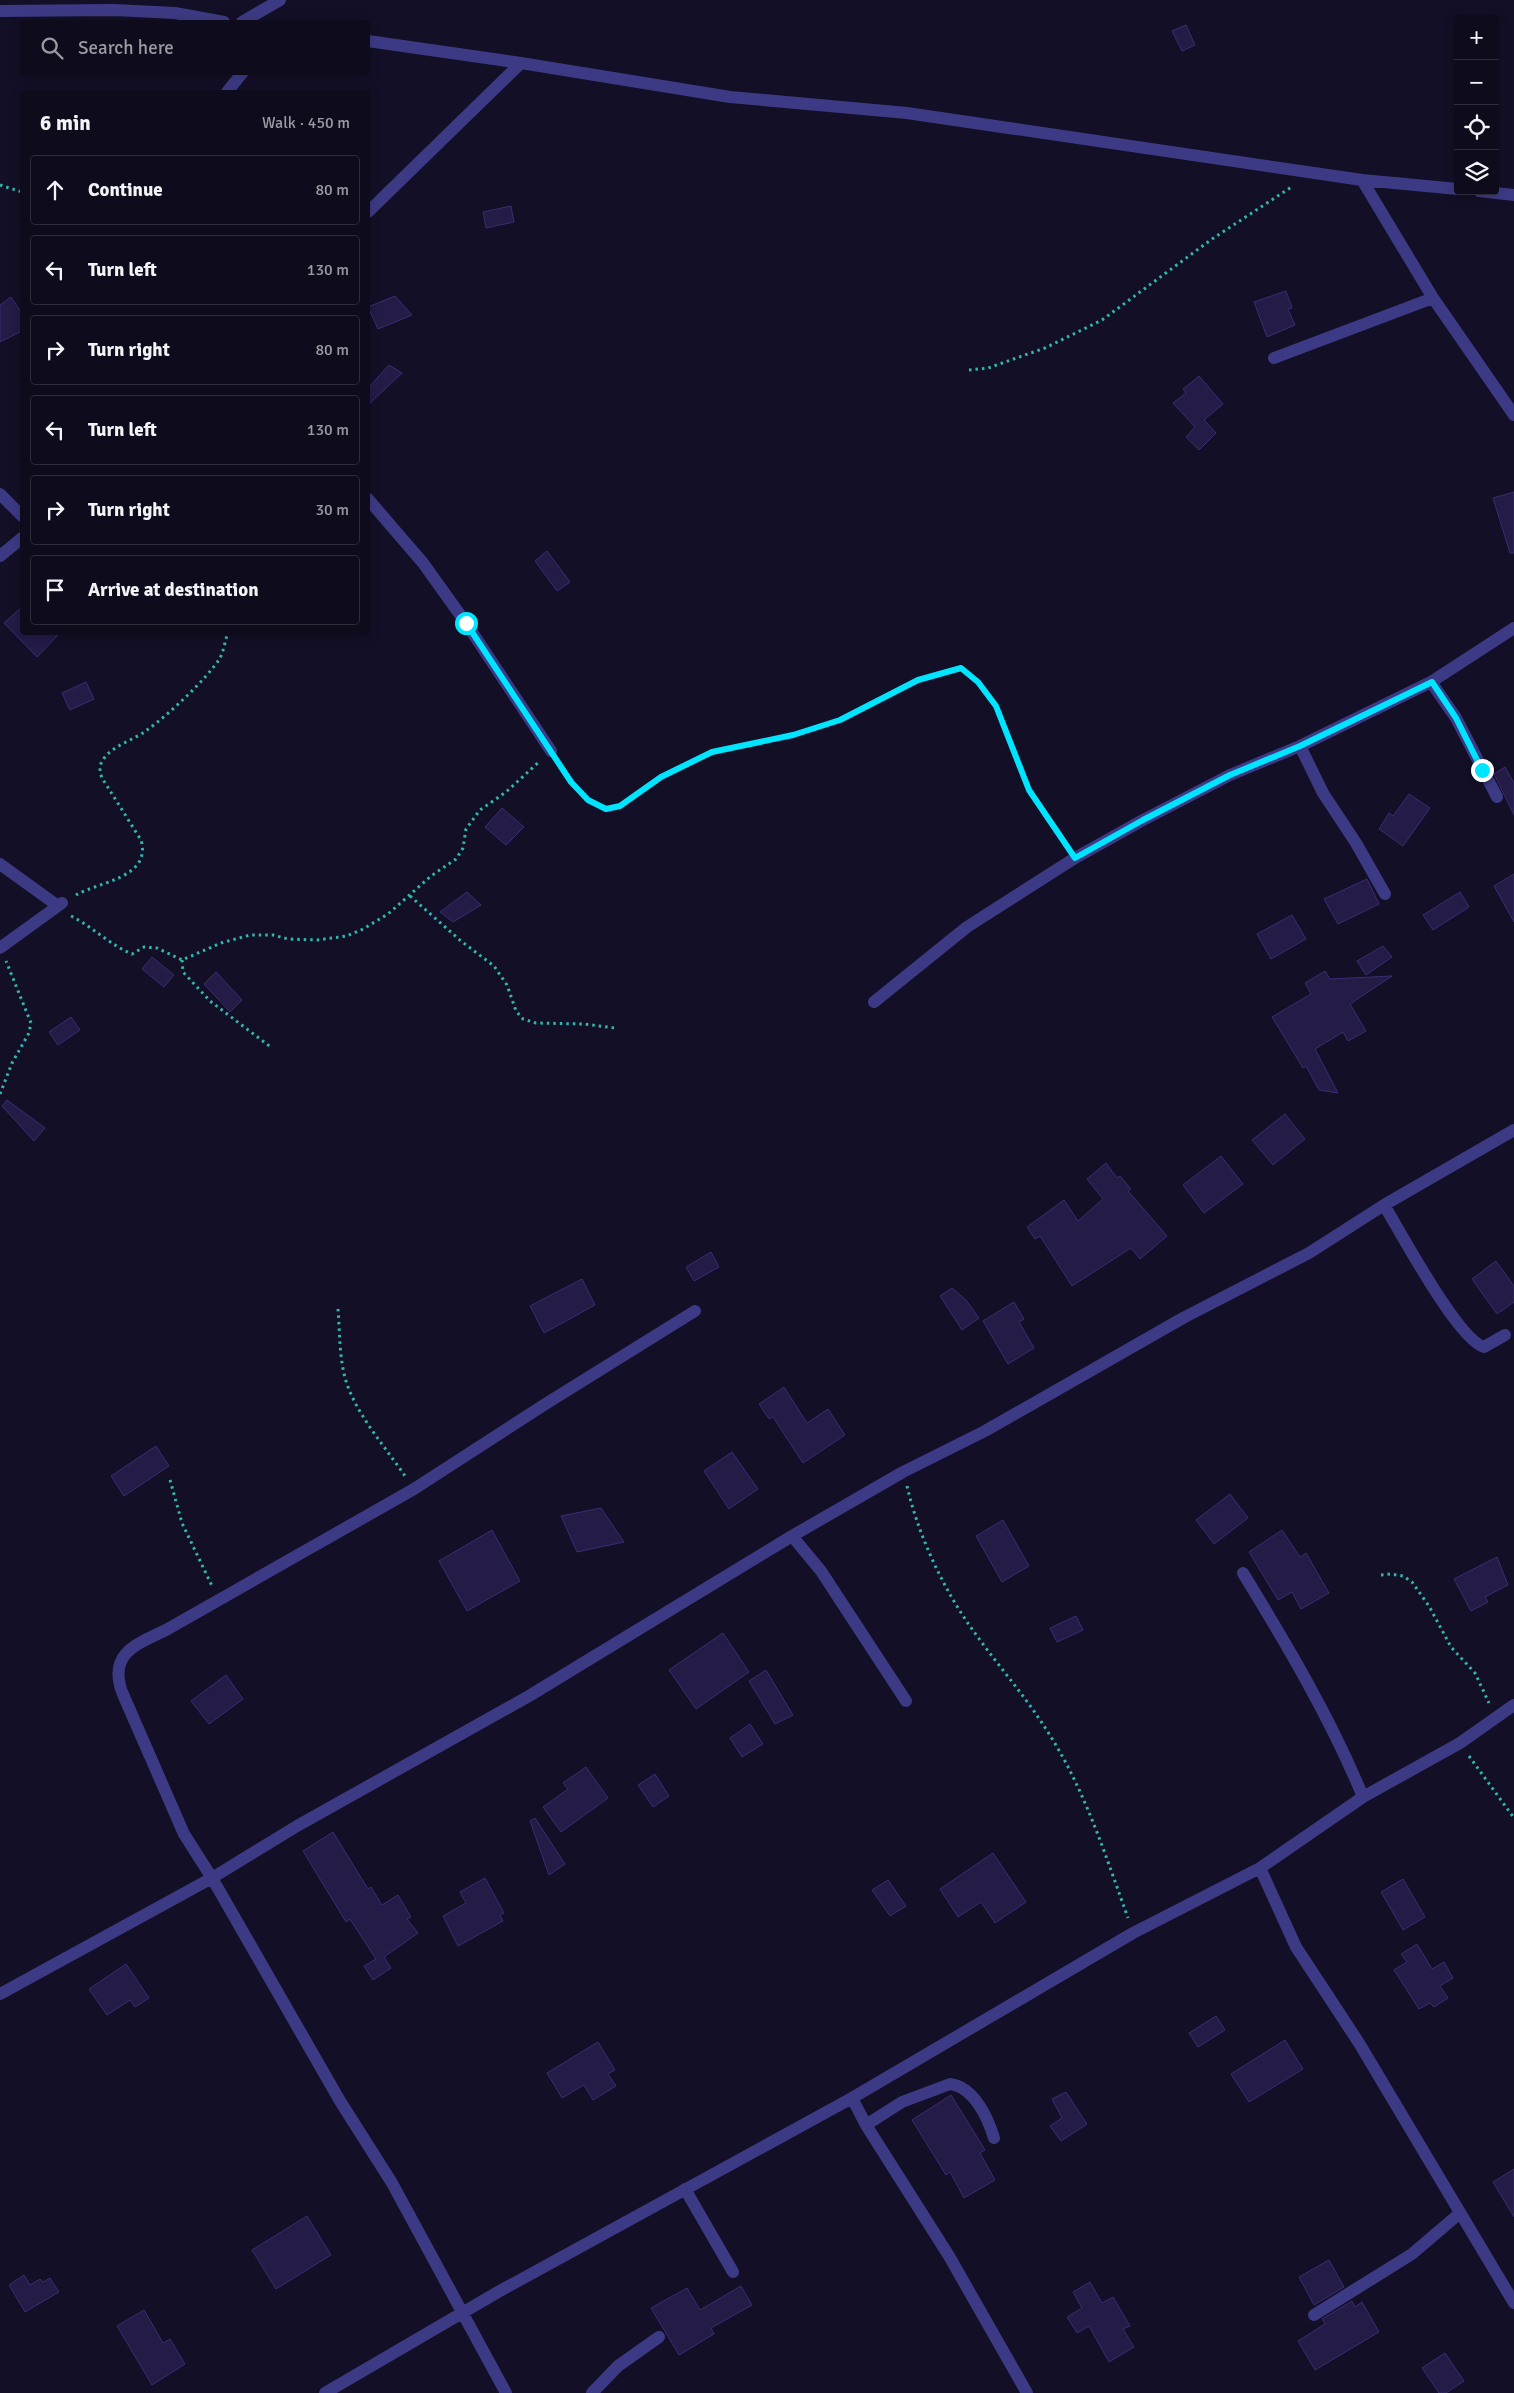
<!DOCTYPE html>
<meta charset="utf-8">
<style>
body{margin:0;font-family:Signika,sans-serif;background:#171425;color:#f1f3f6}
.controls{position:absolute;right:15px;top:15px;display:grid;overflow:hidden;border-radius:5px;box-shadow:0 2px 12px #0003}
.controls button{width:45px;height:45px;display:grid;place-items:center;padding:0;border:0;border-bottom:1px solid #2e2b3b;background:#0e0b1c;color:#f1f3f6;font:25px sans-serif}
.stop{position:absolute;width:15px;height:15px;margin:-11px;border:4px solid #00e5ff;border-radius:50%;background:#fff}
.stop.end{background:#00e5ff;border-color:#fff;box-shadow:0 1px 5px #0008}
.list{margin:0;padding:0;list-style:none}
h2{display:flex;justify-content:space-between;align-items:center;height:65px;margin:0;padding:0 20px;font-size:21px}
h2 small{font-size:16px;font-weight:400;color:#9b9ba3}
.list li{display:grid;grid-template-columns:32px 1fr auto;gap:15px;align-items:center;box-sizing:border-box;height:70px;margin:0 10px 10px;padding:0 10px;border:1px solid #2e2b3b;border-radius:5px}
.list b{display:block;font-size:19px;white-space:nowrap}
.list em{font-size:16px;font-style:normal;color:#9b9ba3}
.icon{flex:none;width:28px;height:28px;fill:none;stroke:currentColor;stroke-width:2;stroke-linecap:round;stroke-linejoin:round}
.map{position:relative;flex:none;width:1514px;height:2393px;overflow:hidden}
.search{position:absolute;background:#0e0b1c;box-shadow:0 2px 12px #0003;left:20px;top:20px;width:350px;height:55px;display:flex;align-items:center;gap:12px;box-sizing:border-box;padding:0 18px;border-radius:5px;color:#9b9ba3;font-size:19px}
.panel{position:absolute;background:#0e0b1c;box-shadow:0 2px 12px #0003;left:20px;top:90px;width:350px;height:545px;border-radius:5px}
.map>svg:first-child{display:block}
.building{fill:#241b47;stroke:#3b2d73}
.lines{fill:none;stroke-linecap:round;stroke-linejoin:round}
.path{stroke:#2fb8b0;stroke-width:3;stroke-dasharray:2.5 4;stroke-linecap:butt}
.minor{stroke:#3d3a85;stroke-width:12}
.route{stroke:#00e5ff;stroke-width:6}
</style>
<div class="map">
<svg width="1514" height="2393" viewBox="0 0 1514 2393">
<rect width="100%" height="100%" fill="#130f26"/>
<!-- building -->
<path class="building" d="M1186 25 1195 45 1182 51 1172 31Z
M511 206 514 222 486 228 483 212Z
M1286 291 1292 308 1288 309 1295 325 1267 337 1254 302Z
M395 296 412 315 378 329 368 307Z
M11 297 22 314V331L0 342V305Z
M389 365 402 373 368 405V388Z
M1199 376 1223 404 1204 420 1216 433 1199 450 1186 437 1195 427 1173 403 1186 393 1183 389Z
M1514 492V553H1510L1493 498Z
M547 551 570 582 557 591 535 561Z
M22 607V632H61L37 657 4 623Z
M86 682 94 699 70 710 62 693Z
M1505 767 1514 783V815L1494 774Z
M1409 794 1430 808 1403 846 1379 829 1389 813 1393 816Z
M502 808 524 827 506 845 485 827Z
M1514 874V922L1494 886Z
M1367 879 1379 904 1338 924 1324 899Z
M467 892 481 905 453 922 440 912Z
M1460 892 1469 907 1433 930 1423 915Z
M1292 915 1306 939 1271 959 1257 934Z
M1383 946 1392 957 1366 975 1357 961Z
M152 957 174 975 164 987 142 969Z
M1325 971 1330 979 1392 976 1350 1004 1366 1031 1348 1041 1343 1032 1315 1049 1338 1093 1319 1090 1306 1066 1303 1068 1272 1017 1311 994 1305 983Z
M216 972 242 1000 230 1012 204 984Z
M71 1017 80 1030 58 1045 49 1032Z
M7 1100 45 1128 34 1141 2 1106Z
M1285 1114 1305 1139 1273 1165 1252 1140Z
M1221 1156 1243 1184 1204 1213 1183 1185Z
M1106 1163 1117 1178 1120 1176 1131 1189 1128 1191 1167 1236 1140 1259 1131 1248 1072 1286 1040 1236 1035 1239 1027 1227 1064 1200 1078 1221 1103 1199 1087 1179Z
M711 1252 719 1267 694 1281 686 1267Z
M1496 1261 1514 1286V1302L1497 1314 1472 1279Z
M582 1279 595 1305 544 1333 530 1306Z
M952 1288 966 1300 979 1318 962 1330 940 1296Z
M1014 1302 1024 1319 1019 1322 1034 1348 1008 1364 983 1321Z
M784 1387 807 1423 828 1409 845 1435 803 1463 773 1417 769 1419 759 1404Z
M156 1446 169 1466 124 1496 111 1476Z
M732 1452 758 1489 729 1509 704 1471Z
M1230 1494 1248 1518 1214 1544 1196 1520Z
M601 1508 624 1542 577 1552 561 1516Z
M1003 1520 1029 1566 1002 1582 976 1536Z
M492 1530 520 1581 467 1611 439 1561Z
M1282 1530 1300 1557 1306 1553 1329 1593 1301 1609 1292 1592 1278 1600 1249 1552Z
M1497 1557 1508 1585 1485 1597 1488 1602 1471 1611 1454 1579Z
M1076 1616 1083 1630 1057 1642 1050 1628Z
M723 1633 749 1672 696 1709 669 1670Z
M766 1670 793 1715 775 1724 749 1681Z
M226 1675 243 1699 209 1724 191 1701Z
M750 1724 763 1744 742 1757 730 1738Z
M586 1767 608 1798 561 1832 543 1807 568 1789 563 1783Z
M655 1774 669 1796 653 1807 638 1785Z
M535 1818 565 1864 549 1875 530 1821Z
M333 1832 368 1889 371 1887 382 1905 398 1895 411 1917 407 1919 418 1933 384 1957 391 1968 373 1980 364 1966 376 1959 350 1919 346 1922 303 1851Z
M993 1853 1026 1902 995 1923 981 1902 958 1917 940 1889Z
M485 1878 504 1913 500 1915 503 1921 458 1946 443 1916 466 1903 460 1892Z
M1403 1879 1425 1917 1403 1930 1381 1892Z
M888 1880 906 1906 890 1916 872 1890Z
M1417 1944 1432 1969 1444 1962 1453 1978 1440 1986 1448 1998 1434 2007 1430 2003 1419 2009 1394 1970 1407 1962 1401 1954Z
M126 1964 149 1998 135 2007 130 2000 107 2015 89 1989Z
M1216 2016 1225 2030 1198 2047 1189 2033Z
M1285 2040 1303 2069 1249 2102 1231 2074Z
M598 2042 615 2070 608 2074 616 2086 593 2100 584 2085 562 2098 547 2073Z
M1066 2092 1087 2124 1061 2141 1050 2126 1062 2118 1052 2099Z
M951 2095 985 2150 980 2153 995 2180 964 2198 950 2172 946 2175 912 2120Z
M1514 2169V2217L1493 2182Z
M307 2216 331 2255 276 2289 252 2250Z
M1329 2260 1344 2287 1314 2305 1299 2277Z
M24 2275 30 2285 40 2279 43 2282 50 2278 59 2292 25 2312 9 2285Z
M1090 2282 1102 2303 1113 2297 1130 2326 1123 2329 1134 2347 1109 2362 1089 2326 1077 2333 1067 2317 1082 2308 1073 2292Z
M741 2286 752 2305 711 2328 714 2334 679 2355 651 2308 687 2288 700 2310Z
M1352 2301 1355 2307 1362 2302 1379 2332 1315 2370 1298 2341 1325 2324 1322 2319Z
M144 2310 163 2343 170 2339 185 2364 152 2385 117 2326Z
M1445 2353 1464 2381 1446 2393H1439L1422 2368Z"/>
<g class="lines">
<!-- path -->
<path class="path" d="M0 185 22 192
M969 370 988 368 1045 348 1102 320 1212 239 1293 186
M560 763C574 783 583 801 606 809L620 806 661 777 712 752 793 735 840 720 917 680 961 668 978 682 996 706 1029 790 1067 847
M76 895C98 882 152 878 141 840L102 778C99 770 99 764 105 757 116 744 134 740 147 730 168 715 206 680 220 658 224 650 225 641 228 632
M410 896 461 941 494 966 507 985 516 1011 523 1019 536 1023 584 1024 615 1028
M71 916C93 927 110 945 132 954L144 947 157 948 182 960 221 943 250 935H273L288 939 317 940 347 936 363 929 388 914 431 876 456 859 463 848 466 829 480 810 506 792 540 761
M182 960 183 972 210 1001 272 1048
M0 1094 12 1063 29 1033 31 1023 6 961
M338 1309C340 1333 339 1358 346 1381 356 1414 386 1448 405 1476
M170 1480 182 1523 212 1586
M907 1486C917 1529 935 1570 958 1608 986 1653 1023 1691 1051 1737 1086 1793 1106 1857 1128 1918
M1381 1575 1391 1574 1403 1576 1412 1582 1429 1606 1451 1647 1475 1673 1489 1703
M1469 1756 1514 1818"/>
<!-- minor -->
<path class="minor" d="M0 11 114 10 175 13 224 22
M242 22 280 0
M368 41 521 63 730 97 907 113 1362 180 1458 189
M227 92 243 72
M1362 180 1433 298 1514 415
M1479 191 1514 195
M368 212 521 63
M1274 358 1433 298
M0 494 22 516
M368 499 423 563 466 623 551 751
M0 556 22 538
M1431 682 1456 718 1497 797
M1300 746 1323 793 1356 843 1385 894
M0 864 58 906
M0 948 62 903
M874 1002 967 927 1075 858 1143 820 1230 775 1300 746 1431 682 1514 628
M1384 1205C1400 1231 1458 1340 1484 1347L1505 1335
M792 1536 821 1571 906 1701
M1243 1573C1287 1645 1331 1719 1363 1797
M1260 1868 1296 1947 1359 2043 1514 2303
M0 1994 212 1878 297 1826 529 1696 792 1536 903 1472 985 1431 1183 1318 1309 1253 1384 1205 1514 1130
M852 2098 866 2125 949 2256 1027 2393
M866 2125 902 2102 950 2084C974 2087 988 2118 994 2138
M685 2189 733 2272
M1314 2315 1412 2254 1460 2213
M325 2393 498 2292 852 2098 1133 1933 1260 1868 1363 1797 1460 1743 1514 1705
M506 2393 392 2183 340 2101 212 1878 184 1834 122 1692C108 1653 137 1644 166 1630L414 1489 547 1403 695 1311
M592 2393 618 2366 659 2337"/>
</g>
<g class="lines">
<!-- route -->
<path class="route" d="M466 623 571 782 588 800 606 809 620 806 661 777 712 752 793 735 840 720 918 680 961 668 978 682 996 706 1029 790 1075 858 1143 820 1230 775 1300 746 1432 682 1456 718 1482 770"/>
</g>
</svg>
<div class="controls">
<button>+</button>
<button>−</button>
<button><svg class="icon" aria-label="locate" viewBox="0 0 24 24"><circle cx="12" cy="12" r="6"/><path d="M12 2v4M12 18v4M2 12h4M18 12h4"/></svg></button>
<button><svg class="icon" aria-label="layers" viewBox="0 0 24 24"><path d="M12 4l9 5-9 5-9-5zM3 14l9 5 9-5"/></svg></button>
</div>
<div class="stop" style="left:466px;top:623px"></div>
<div class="stop end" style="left:1482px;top:770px"></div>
<div class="search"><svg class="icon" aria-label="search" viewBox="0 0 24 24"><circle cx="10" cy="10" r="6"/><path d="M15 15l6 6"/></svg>Search here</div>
<section class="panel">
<h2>6 min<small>Walk · 450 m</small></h2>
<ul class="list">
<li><svg class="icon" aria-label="ahead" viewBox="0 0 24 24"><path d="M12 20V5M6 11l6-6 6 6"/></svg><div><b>Continue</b></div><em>80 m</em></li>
<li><svg class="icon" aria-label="left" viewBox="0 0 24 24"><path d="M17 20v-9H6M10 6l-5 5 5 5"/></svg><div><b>Turn left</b></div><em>130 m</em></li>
<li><svg class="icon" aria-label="right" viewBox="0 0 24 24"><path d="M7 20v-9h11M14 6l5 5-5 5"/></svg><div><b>Turn right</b></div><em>80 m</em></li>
<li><svg class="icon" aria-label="left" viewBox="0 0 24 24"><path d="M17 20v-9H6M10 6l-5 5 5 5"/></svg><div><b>Turn left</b></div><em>130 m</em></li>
<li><svg class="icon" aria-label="right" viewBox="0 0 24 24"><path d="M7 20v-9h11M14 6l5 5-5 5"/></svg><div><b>Turn right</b></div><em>30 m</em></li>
<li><svg class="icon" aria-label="arrive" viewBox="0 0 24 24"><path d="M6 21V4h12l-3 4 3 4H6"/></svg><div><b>Arrive at destination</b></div></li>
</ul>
</section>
</div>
